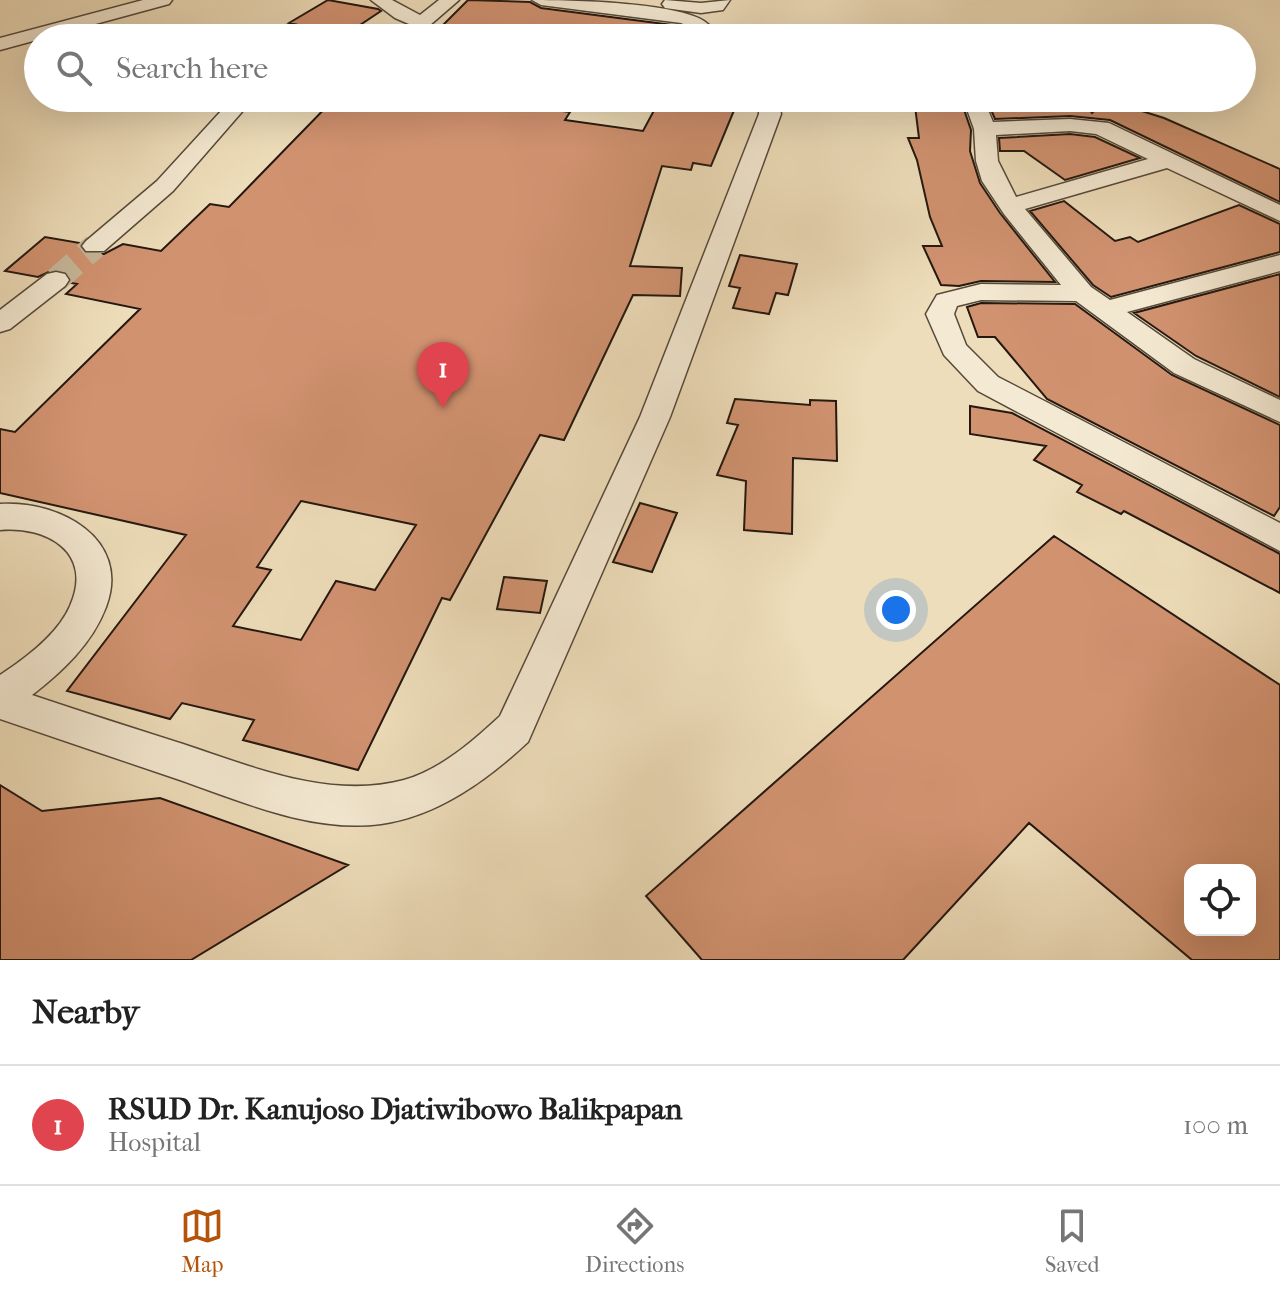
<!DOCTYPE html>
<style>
body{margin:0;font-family:"IM FELL French Canon",serif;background:#f6f6f6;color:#222}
.controls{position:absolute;right:24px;bottom:24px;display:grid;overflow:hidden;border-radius:16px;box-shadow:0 8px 32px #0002}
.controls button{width:72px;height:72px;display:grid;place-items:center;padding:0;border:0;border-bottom:2px solid #e0e0e0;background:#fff;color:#222;font:40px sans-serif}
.you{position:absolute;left:896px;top:610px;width:28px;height:28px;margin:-20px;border:6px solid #fff;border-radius:50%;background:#1a73e8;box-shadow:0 0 0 12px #1a73e833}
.badge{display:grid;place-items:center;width:52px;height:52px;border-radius:50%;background:#b45309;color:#fff;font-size:26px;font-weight:700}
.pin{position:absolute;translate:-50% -66px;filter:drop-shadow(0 2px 4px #0008)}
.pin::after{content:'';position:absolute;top:42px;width:28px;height:24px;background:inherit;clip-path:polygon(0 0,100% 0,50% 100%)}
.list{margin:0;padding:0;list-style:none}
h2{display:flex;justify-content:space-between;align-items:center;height:104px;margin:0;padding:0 32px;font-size:34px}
h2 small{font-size:26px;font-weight:400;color:#767676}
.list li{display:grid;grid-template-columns:52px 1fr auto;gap:24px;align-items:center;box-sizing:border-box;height:120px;padding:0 32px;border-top:2px solid #e0e0e0}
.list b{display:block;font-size:30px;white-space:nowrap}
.list p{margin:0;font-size:26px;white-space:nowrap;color:#767676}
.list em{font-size:26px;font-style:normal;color:#767676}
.icon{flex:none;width:44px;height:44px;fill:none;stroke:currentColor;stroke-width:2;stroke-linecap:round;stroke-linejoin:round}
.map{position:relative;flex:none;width:1280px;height:960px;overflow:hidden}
.search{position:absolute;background:#fff;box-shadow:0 8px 32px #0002;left:24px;right:24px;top:24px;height:88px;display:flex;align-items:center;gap:20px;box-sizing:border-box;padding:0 28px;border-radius:44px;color:#767676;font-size:30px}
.sheet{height:224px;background:#fff}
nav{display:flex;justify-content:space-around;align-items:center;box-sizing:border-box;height:112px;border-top:2px solid #e0e0e0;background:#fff;font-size:22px;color:#767676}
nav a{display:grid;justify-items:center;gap:4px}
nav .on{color:#b45309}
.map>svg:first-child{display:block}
.building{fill:#d19270;stroke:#241810;stroke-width:2;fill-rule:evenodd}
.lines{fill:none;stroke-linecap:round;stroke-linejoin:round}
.minor-tunnel{stroke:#c6b698;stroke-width:25;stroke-dasharray:25 13;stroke-linecap:butt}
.minor-casing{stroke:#56493a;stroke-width:3}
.minor{fill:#f4e9d2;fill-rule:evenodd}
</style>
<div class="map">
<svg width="1280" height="960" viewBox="0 0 1280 960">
<rect width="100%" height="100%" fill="#eeddba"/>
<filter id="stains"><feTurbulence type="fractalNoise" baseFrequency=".0025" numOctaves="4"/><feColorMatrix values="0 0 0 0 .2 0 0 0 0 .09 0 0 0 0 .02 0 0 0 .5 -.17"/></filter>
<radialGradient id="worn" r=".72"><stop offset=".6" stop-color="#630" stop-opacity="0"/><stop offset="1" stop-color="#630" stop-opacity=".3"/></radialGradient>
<!-- building -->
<path class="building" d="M328 0 378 9 381 11 345 35 289 23Z
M468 0 530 2 541 8 680 26 685 28 684 38H545L501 32 437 31Z
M335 98H425L498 107 501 103 570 112 565 120 643 131 658 103 685 106 687 102 735 108 711 166 693 163 691 170 662 166 630 266 682 268 680 296 633 295 564 440 540 435 450 600 442 598 358 770 243 740 254 720 182 703 170 719 67 691 186 535 0 493V429L15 432 140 309 66 294 77 284 71 283 72 278 66 271 55 269 38 277 5 271 45 237 80 243V248L86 254H104L123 244 161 251 210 204 229 207ZM301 501 416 525 375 590 336 581 301 640 233 626 271 570 257 567Z
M914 98H960L971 130 970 151 980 183 1000 213 1055 282 981 281 959 286 941 285 923 246H942L930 217 917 160 908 138H919Z
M986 98H1081L1092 113 1107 100 1164 118 1280 169V202L1110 120 1070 116 995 119Z
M1070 134 1095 137 1140 158 1065 180 1024 151H1000L999 138Z
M1064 201 1115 241 1130 237 1138 242 1239 205 1280 224V252L1111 297 1093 285 1030 211Z
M740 255 797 264 788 295 776 293 769 314 733 308 740 288 729 286Z
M1280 274V397L1196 356 1134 313Z
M981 303 1075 304 1172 375 1280 425V507L1274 516 1047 399 995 337H978L967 307Z
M735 399 810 405V400L836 401 837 461 793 458 792 534 744 530 746 481 717 475 738 425 727 423Z
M970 406 1012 413 1280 554V593L1124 511 1121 514 1077 492 1082 485 1034 460 1046 446 970 434Z
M640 503 677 513 652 572 613 562Z
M1054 536 1280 685V960H1192L1029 823 903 960H702L646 896ZM1190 870H1250V930H1190Z
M504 577 547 581 540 613 497 609Z
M0 785 42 811 160 798 348 865 191 960H0Z"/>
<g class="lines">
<!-- minor-tunnel -->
<path class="minor-tunnel" d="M56 280 95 246"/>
<defs>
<path id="minor" d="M143 0H172L169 4 0 50V38Z
M371 0H392L420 15 439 0H459L415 38H395L409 24 395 18Z
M532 0C566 0 689 2 709 25L705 38H687L690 27 681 23 541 5Z
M665 0 701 3 730 0 723 10 701 13 665 8 662 4Z
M233 98H254L173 191 104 251H86L82 246 86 241 157 181Z
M752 98H775L779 104 781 114 670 417 528 742C487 780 438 816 381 824 312 833 243 802 180 780 120 760 60 739 0 719V675C26 658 58 634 70 606 94 552 47 526 0 530V504C58 500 132 538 106 607 92 644 62 672 32 695 82 712 133 728 183 744 253 767 330 800 404 780 440 770 472 742 500 716L640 417 759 114V106Z
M963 98H983L993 122 1070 119 1109 123 1280 205V221L1167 168 1025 209 1091 287 1110 300 1280 255V271L1127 312 1194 359 1280 400V422L1174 373 1076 301 981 300 957 306 954 314 966 345 998 377 1280 523V551L978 391 944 355 926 314 937 295 981 284 1061 285 1004 214 982 181 976 161 974 129ZM1070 131 1096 134 1148 159 1016 197 998 161 996 135Z
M56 272 65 274 69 280 65 286 10 329 0 332V310L47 274Z"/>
</defs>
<!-- minor casing -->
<use href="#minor" class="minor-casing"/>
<!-- minor -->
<use href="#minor" class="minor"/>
</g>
<rect width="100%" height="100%" filter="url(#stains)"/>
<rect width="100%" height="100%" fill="url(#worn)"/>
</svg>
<div class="controls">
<button><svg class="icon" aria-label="locate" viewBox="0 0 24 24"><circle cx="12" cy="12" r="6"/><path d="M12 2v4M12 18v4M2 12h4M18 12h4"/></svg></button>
</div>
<div class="you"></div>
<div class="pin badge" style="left:443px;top:408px;background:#e0444e">1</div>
<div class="search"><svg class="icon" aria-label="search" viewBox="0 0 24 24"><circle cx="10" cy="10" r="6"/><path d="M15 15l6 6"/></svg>Search here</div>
</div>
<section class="sheet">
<h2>Nearby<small></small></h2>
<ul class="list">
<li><span class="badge" style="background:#e0444e">1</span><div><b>RSUD Dr. Kanujoso Djatiwibowo Balikpapan</b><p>Hospital</p></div><em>100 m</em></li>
</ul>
</section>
<nav>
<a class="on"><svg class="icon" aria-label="map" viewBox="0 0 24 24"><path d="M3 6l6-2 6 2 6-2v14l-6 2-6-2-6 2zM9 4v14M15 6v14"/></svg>Map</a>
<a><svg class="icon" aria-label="directions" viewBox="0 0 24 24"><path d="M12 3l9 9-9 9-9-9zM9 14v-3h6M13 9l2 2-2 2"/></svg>Directions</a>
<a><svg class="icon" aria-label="saved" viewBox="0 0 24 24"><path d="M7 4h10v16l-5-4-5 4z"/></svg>Saved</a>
</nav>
